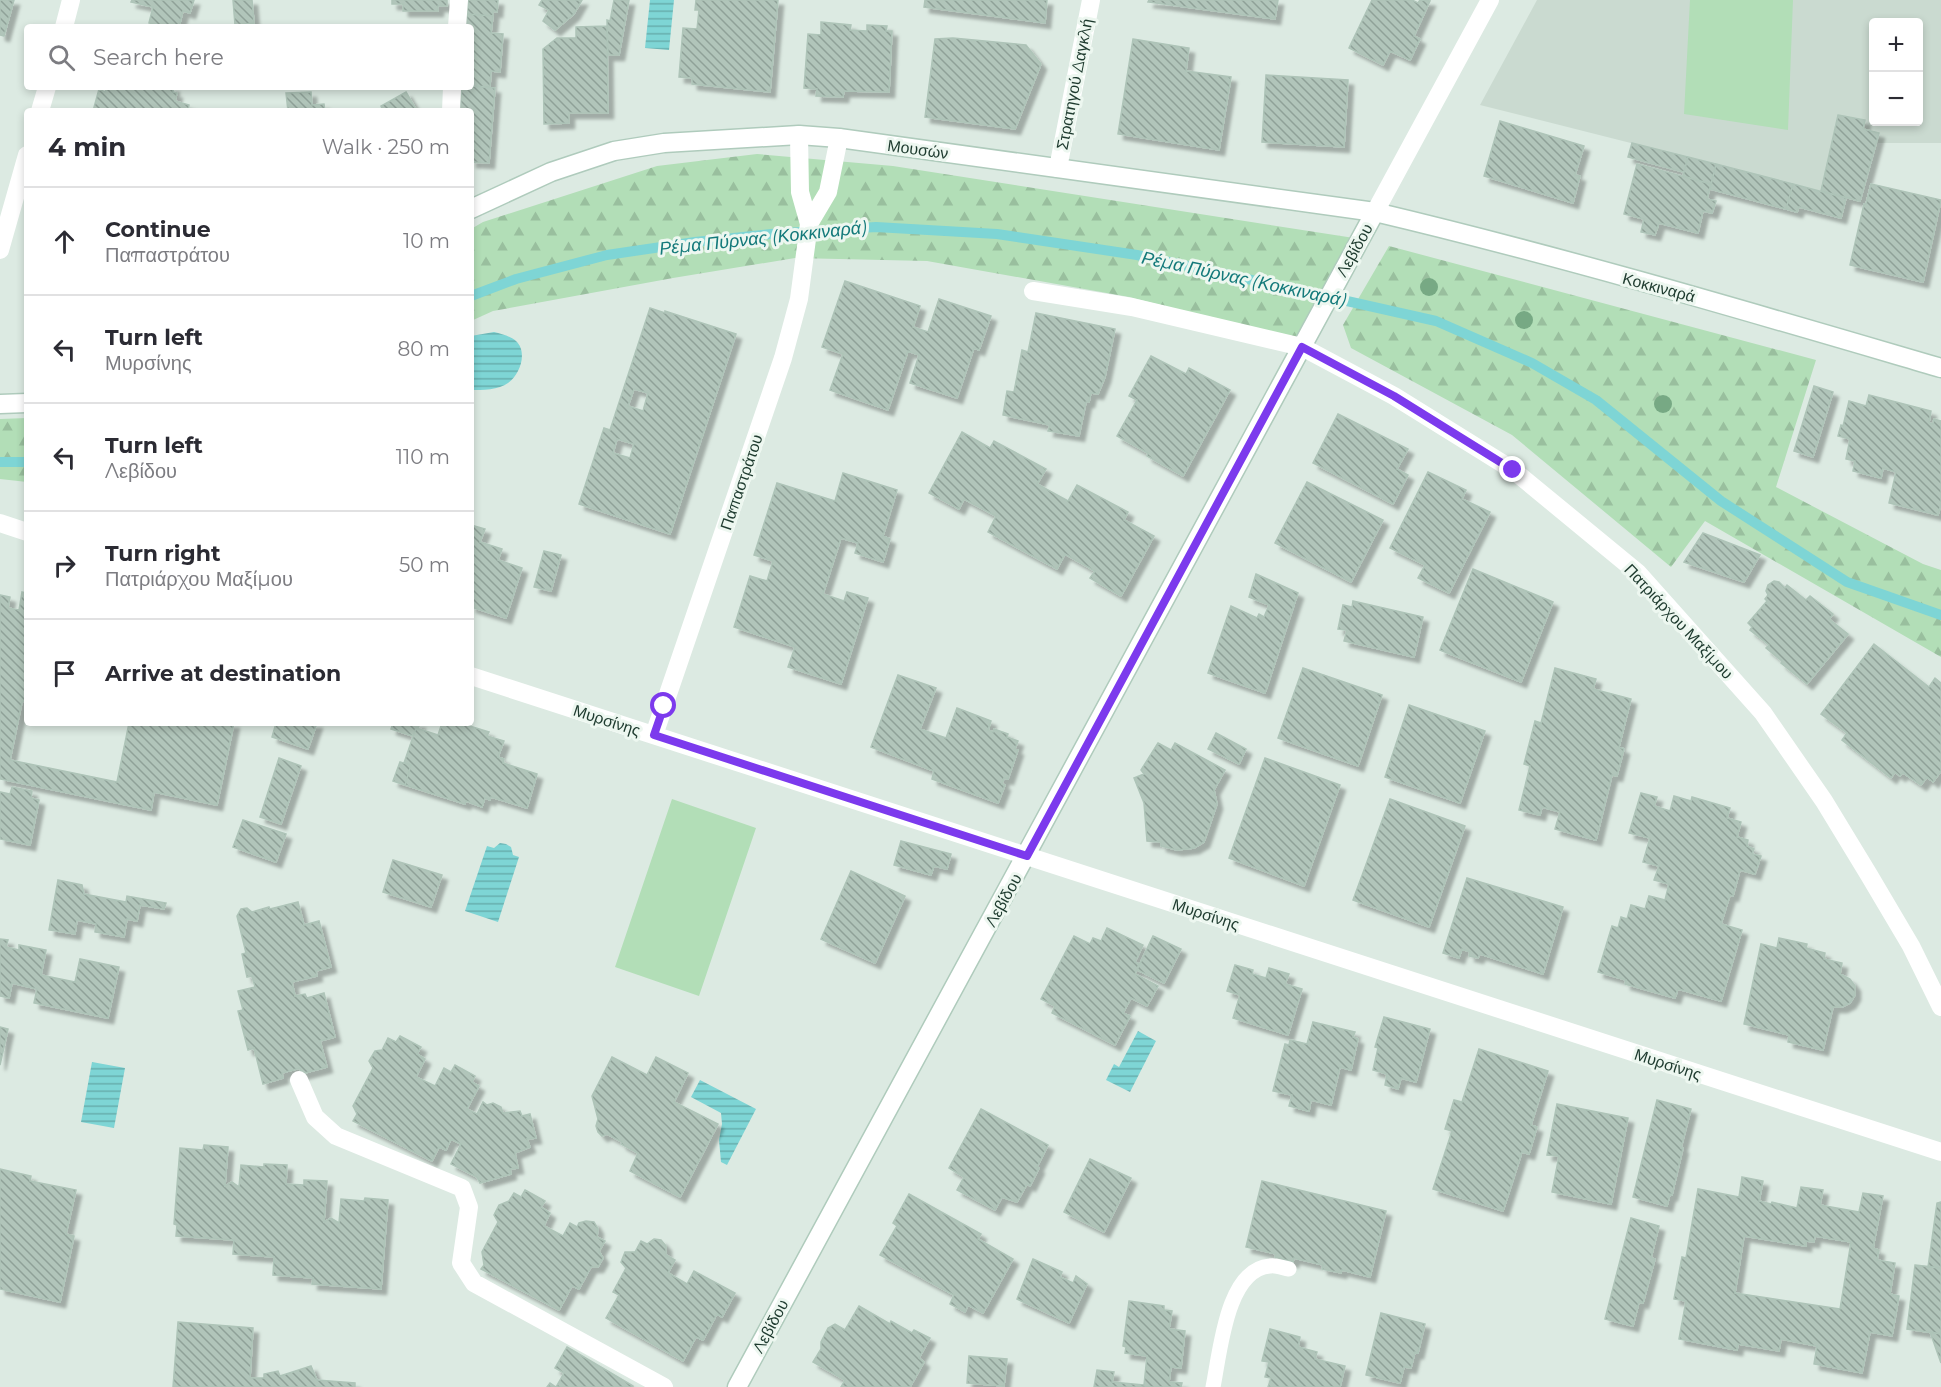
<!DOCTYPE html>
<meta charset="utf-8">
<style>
body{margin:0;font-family:Montserrat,sans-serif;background:#f7f7f7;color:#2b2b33}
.controls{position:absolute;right:18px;top:18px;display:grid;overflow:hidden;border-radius:6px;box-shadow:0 3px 9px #0003}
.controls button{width:54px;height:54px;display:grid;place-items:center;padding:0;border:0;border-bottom:2px solid #e1e1e2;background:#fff;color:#2b2b33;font:30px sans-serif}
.stop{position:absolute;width:18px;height:18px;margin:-14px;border:4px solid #7c3aed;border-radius:50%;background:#fff}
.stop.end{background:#7c3aed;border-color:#fff;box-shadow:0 2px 6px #0008}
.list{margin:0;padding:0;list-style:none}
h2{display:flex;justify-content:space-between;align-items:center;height:78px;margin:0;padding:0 24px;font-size:26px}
h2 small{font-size:20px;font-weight:400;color:#7c7c81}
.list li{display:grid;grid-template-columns:39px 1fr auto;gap:18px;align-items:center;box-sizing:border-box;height:108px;padding:0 24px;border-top:2px solid #e1e1e2}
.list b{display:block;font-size:22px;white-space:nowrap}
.list p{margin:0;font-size:20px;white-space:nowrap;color:#7c7c81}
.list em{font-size:20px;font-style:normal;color:#7c7c81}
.icon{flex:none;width:33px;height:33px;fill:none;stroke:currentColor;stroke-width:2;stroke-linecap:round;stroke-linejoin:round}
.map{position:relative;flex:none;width:1941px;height:1387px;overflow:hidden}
.search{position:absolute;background:#fff;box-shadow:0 3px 9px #0003;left:24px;top:24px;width:450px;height:66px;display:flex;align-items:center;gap:15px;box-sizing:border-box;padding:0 21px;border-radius:6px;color:#7c7c81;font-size:22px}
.panel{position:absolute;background:#fff;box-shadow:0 3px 9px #0003;left:24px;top:108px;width:450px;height:618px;border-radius:6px}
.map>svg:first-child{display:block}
.built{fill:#cadad0;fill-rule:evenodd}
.forest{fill:url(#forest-firs)}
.park{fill:#b2deb7}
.water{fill:url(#water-rules)}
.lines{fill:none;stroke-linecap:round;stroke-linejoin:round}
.stream{stroke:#7ed5d5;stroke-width:10}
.building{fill:url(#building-back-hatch);stroke:#aec4b8;stroke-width:1.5;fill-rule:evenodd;filter:url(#shadow)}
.secondary-casing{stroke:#afcbbc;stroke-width:21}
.lane{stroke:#fff;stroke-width:15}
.street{stroke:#fff;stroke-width:18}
.secondary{stroke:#fff;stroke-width:18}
.tree{fill:#77a984}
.route{stroke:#7c3aed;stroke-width:8}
.labels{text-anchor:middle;stroke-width:6;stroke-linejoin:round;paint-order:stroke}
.street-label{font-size:16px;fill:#1d3a2e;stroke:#edf7f0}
.water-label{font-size:18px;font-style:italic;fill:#13797a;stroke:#edf7f0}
</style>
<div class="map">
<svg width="1941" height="1387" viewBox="0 0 1941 1387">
<defs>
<pattern id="forest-firs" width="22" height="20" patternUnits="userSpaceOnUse" patternTransform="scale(1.5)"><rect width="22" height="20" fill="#b2deb7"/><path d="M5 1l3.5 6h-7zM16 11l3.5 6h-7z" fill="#99bf9e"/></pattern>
<pattern id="water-rules" width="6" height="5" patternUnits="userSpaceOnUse" patternTransform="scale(1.5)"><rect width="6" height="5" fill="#7ed5d5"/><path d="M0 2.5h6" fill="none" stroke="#67aead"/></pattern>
<pattern id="building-back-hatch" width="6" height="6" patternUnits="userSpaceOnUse" patternTransform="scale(1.5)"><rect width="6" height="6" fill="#b1c5ba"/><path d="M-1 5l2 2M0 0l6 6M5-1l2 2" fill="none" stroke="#8fa198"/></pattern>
<filter id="shadow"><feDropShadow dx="5.5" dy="5.5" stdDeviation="1.5" flood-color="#0004"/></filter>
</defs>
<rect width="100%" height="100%" fill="#dceae2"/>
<!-- built -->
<path class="built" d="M1537 0H1941V143H1876L1860 201 1480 105ZM1874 22H1918V122H1874Z"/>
<!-- forest -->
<path class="forest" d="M757 154 893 166 1354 238 1299 344 1286 337 1129 297 927 261 795 258 673 278 493 311 471 321V229L483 222 657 166Z
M1389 246 1816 360 1776 487 1923 564 1941 570V657L1705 521 1671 567 1512 435 1351 348 1343 325Z
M27 418V482L0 479V419Z"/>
<!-- park -->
<path class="park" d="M1690 0H1793L1788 130 1684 114Z
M672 799 756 828 699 996 615 967Z"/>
<!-- water -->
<path class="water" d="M650 0H674L669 50 645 48Z
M494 332C502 334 510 336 516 341 528 352 520 375 508 383 499 390 482 390 471 390V336Z
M500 843 506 844 511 847 513 855 519 857 498 922 465 911 487 846 494 848Z
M1138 1031 1156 1041 1130 1092 1106 1080 1114 1064 1119 1067Z
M92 1062 125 1068 114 1128 81 1122Z
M700 1080 756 1109 727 1165 721 1162 719 1140 722 1124 721 1113 691 1097Z"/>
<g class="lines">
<!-- stream -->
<path class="stream" d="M471 296 516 279 607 255 695 242 771 234 876 227 997 234 1137 255 1289 288 1436 321 1532 363 1596 400 1721 501 1847 582 1941 615
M0 462H27"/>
</g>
<!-- building -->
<path class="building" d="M0 0H14L4 36 0 35Z
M132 0H194L190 13 183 11 179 27H166L149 23 153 7 131 2Z
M233 0H252L254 23 235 25Z
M392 0H447V6H438V11H403V4H392Z
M468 0H498L497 12 493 11V16L467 14Z
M542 0H582L574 14 555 30 543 21 549 10 539 5Z
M614 0H629L619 55H608L607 20 610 21Z
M696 0H778L770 92 692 84V78L679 77 683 28 697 29 699 10H695Z
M925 0H1047L1045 23 924 7Z
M1149 0H1278L1275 19 1148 2Z
M1372 0H1412L1418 3 1420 0 1430 1 1414 36 1420 39 1410 60 1390 51 1383 65 1349 48Z
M467 14 493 16 491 33 503 34 500 72 491 71 490 87 471 86V27H466Z
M821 22 851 25 850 30 867 31V25L887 26 886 31H892L889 92 844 91 843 97 816 96 817 89 804 88 808 34 821 35Z
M385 25V27H345V26Z
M607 26 608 113H569V123L544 124 543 49 557 38H576V27Z
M953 38 1026 45 1041 64 1015 129 925 117 935 39Z
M1133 39 1189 48 1186 71 1231 77 1219 150 1118 134Z
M1266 75 1348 80 1344 147 1262 142Z
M471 86 495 88 489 163 471 162V111H460L462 87Z
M107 87H174L173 92 177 93 175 101 189 105 188 111H93L99 89 105 92Z
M311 92 312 105 324 104 325 111H288L286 93Z
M406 92 417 111H383L381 106Z
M1838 115 1865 120 1863 129 1879 133 1860 201 1821 191Z
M1500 121 1584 146 1575 175 1580 176 1573 203 1484 176Z
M1632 143 1688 157 1684 172 1628 157Z
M1688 157 1716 164 1711 184 1683 176Z
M1637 164 1711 184 1707 199 1716 201 1712 213 1703 211 1698 233 1659 223 1655 235 1641 232 1644 219 1624 214Z
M1716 164 1793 184 1786 209 1710 189Z
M1793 184 1846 198 1841 218 1799 207 1797 212 1786 209Z
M1871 184 1941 200 1923 282 1850 265 1864 204H1866Z
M845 281 920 306 913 327 928 332 939 299 991 316 979 350 974 348 957 398 910 383 919 355 908 351 888 410 830 390 843 354 822 347Z
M650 308 665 313V311L736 334 670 534 579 504 604 428 610 430ZM634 389 648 393 643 411 628 406ZM617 439 634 444 630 458 613 453Z
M1036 313 1115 329 1105 377 1098 394 1091 393 1089 402H1086L1079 436 1048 431 1050 425 1003 415 1007 391 1014 392 1022 350 1028 352Z
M1151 356 1186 374 1189 368 1230 390 1183 476 1147 456 1148 453 1117 436 1137 400 1129 396Z
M1814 386 1833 392 1813 457 1794 451Z
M1869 395 1931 411 1929 423 1933 424 1934 419 1941 421V504L1938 515 1889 503 1896 472 1883 468 1881 478 1853 471 1855 461 1846 459 1850 439 1838 436 1841 425 1843 426 1849 401 1866 406Z
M1338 414 1408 449 1397 469 1408 475 1393 504 1313 463Z
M962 432 990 448 994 441 1046 469 1037 484 1068 501 1077 485 1128 512 1124 520 1154 536 1121 596 1090 578 1095 571 1065 554 1057 569 988 532 996 516 964 499 959 509 929 493Z
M1428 472 1466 490 1462 499 1490 512 1449 593 1418 578 1425 565 1390 548Z
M843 473 897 490 883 536 890 539 883 562 855 553 858 543 841 538 823 594 844 601 847 592 868 598 841 684 788 667 795 647 734 627 750 576 767 581 773 561 754 555 777 483 835 501Z
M1307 482 1383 520 1351 582 1275 543Z
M471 525 485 529 480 542 502 549 498 560 522 568 506 618 471 607Z
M1703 533 1760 555 1744 582 1684 562Z
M544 551 561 555 551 591 534 587Z
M1473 569 1553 602 1521 682 1440 650Z
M1256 574 1298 593 1265 693 1208 673 1231 606 1257 618 1259 614 1264 617 1269 605 1249 597Z
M1774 581 1779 582 1785 588 1787 585 1806 600 1810 596 1833 614 1829 619 1848 634 1807 684 1781 663 1782 661 1766 648 1769 645 1750 630 1752 627 1748 623 1767 601 1765 599 1768 595 1766 591 1768 585Z
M22 592 27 593V699L22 702 10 760 117 782 129 723H153L167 726V723H234L217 805 154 792 151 810 0 779V595L10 597 8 608 19 610Z
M1353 601 1423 617 1414 657 1344 641 1347 630 1338 629 1343 605 1352 607Z
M1874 644 1929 687 1935 678 1941 683V771L1933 782 1927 777 1921 785 1903 773 1900 776 1895 772 1891 778 1842 740 1847 733 1821 714Z
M1303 668 1382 695 1358 766 1278 738Z
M1555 668 1596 679 1593 689 1631 699 1619 747 1624 749 1617 776 1612 775 1596 840 1555 829 1560 812 1542 807 1540 815 1519 810 1530 766 1524 764 1535 721 1541 723Z
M898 675 936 688 920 729 946 738 957 708 991 721 988 730 993 732 994 729 1008 734 1007 737 1018 741 1015 749 1018 750 1008 779 1004 778 1002 784 1005 785 998 803 932 779 934 771 871 747Z
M1409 705 1485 731 1460 803 1385 777Z
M276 723H317L308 749 272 737Z
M393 723H420L418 729 416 728 413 736 391 729Z
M442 723H450L462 727 463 724 489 732 487 736 504 741 498 757 504 759 503 763 537 774 527 808 491 797 490 800 485 798 482 807 466 801 465 804 405 785 411 765 404 763 416 728 438 735Z
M1216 733 1246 749 1239 764 1208 749Z
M1158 743 1171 750 1175 743 1225 770 1214 790 1217 804 1204 842 1194 848 1177 850 1161 846V842L1147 841 1144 803 1134 778 1144 774 1141 770Z
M279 758 301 766 281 824 260 817Z
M1265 758 1340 785 1304 886 1229 858Z
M400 762 411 765 405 785 393 781Z
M12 787 32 791 31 798 39 800 30 845 0 839V792L10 794Z
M1641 793 1657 797 1654 806 1670 811 1674 796 1691 801 1692 797 1730 808 1727 818 1741 822 1737 837 1748 840 1747 846 1754 849 1752 854 1761 856 1755 874 1740 870 1733 896 1730 895 1721 924 1742 930 1721 1001 1678 989 1675 998 1625 984 1626 980 1598 972 1612 926 1618 928 1621 917 1627 919 1631 905 1645 909 1649 896 1665 900 1669 884 1654 880 1659 866 1643 862 1650 838 1629 833Z
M1390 799 1465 826 1429 927 1353 900Z
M243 820 286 834 276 862 233 847Z
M901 841 951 854 947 869 934 866 931 875 894 865Z
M393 860 442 875 431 907 383 892Z
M851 871 905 896 875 963 821 939Z
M1467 878 1563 907 1543 974 1480 954 1478 958 1469 956 1470 952 1462 949 1459 958 1443 953Z
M58 880 82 885 84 894 126 902 127 896 166 903 164 909 140 905 137 921 127 919 124 937 95 932 96 924 77 920 75 934 49 930Z
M298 902 304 925 319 921 331 967 316 971 317 976 292 982 295 996 305 994 307 998 324 993 335 1037 320 1041 327 1067 301 1074 300 1068 282 1073 283 1078 263 1084 254 1048 248 1050 238 1011 243 1010 238 991 255 987 252 976 247 977 242 954 246 953 237 916 241 909 247 908 252 912 269 907 270 909Z
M1107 928 1143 945 1135 962 1139 964 1135 974 1158 986 1147 1006 1131 998 1123 1013 1130 1016 1115 1045 1052 1013 1055 1006 1041 999 1074 936 1090 944 1093 938 1101 941Z
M1153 936 1181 949 1164 983 1137 970Z
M1779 938 1807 944 1806 948 1825 953 1824 959 1842 963 1840 974 1850 979 1855 986V995L1850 1003 1842 1007H1833L1823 1050 1788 1042 1789 1035 1744 1024 1761 944 1777 948Z
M0 939 8 940 6 947 19 950V945L46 950 41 975 75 982 80 959 119 967 108 1018 34 1003 37 989 12 983 9 998 0 996Z
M1235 965 1253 970 1252 974 1266 978 1269 968 1289 974 1285 984 1302 989 1288 1035 1233 1018 1240 995 1227 991Z
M1384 1017 1430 1029 1416 1082 1401 1078 1398 1089 1385 1085 1387 1074 1373 1070 1378 1048 1375 1047Z
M1313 1022 1355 1032 1353 1037 1358 1039 1351 1070 1340 1067 1331 1105 1311 1100 1309 1111 1289 1106 1292 1095 1273 1091 1285 1044 1289 1045 1290 1040 1307 1044Z
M0 1027 8 1029 0 1065Z
M400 1036 421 1047 417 1054 425 1059 416 1077 435 1086 444 1068 451 1072 455 1065 475 1076 472 1082 479 1086 467 1109 477 1114 483 1102 487 1105 493 1103 501 1107 503 1113 520 1111 522 1116 530 1114 536 1138 527 1139 530 1147 515 1153 518 1168 510 1169 511 1174 480 1183 477 1177 451 1164 461 1144 451 1139 446 1150 439 1147 432 1161 353 1121 357 1114 353 1106 373 1068 369 1061 375 1051 382 1050 388 1038 396 1042Z
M1479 1049 1548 1071 1531 1125 1537 1127 1529 1154 1522 1152 1503 1211 1433 1189 1452 1131 1445 1129 1454 1100 1462 1102Z
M612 1057 647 1075 656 1057 688 1073 674 1102 718 1124 680 1197 630 1171 638 1153 621 1144 622 1142 607 1134 602 1136 598 1132 596 1126 598 1119 592 1096Z
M1657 1100 1691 1109 1681 1148H1683L1672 1195 1670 1194 1667 1206 1633 1197Z
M1557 1104 1628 1118 1611 1204 1552 1192 1559 1156 1547 1155Z
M981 1109 1048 1145 1037 1167 1039 1168 1030 1186 1027 1184 1017 1202 1002 1197 995 1210 957 1190 964 1177 949 1168Z
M204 1145 228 1147 225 1186 232 1182 239 1187 241 1165 264 1167V1164L287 1165 286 1184 304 1185V1180L327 1181 324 1222 331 1218 339 1223 341 1199 364 1201 365 1198 388 1200 381 1289 312 1284 313 1278 273 1275 274 1257 233 1254 234 1240 176 1236 177 1225 174 1224 180 1148 203 1150Z
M1090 1159 1131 1178 1104 1232 1064 1212Z
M0 1169 31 1176 30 1181 76 1190 66 1234 74 1236 60 1302 0 1289Z
M1742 1177 1763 1181 1759 1201 1771 1204 1772 1202 1797 1208 1801 1187 1823 1190 1820 1205 1859 1212 1863 1193 1883 1196 1873 1248 1879 1250 1877 1260 1895 1263 1890 1294 1899 1296 1892 1336 1870 1332 1862 1373 1814 1364 1817 1346 1781 1339 1779 1351 1738 1344 1737 1350 1679 1339 1686 1301 1674 1299 1682 1257 1686 1258 1698 1189 1739 1197ZM1744 1236 1806 1246V1241L1814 1242 1815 1236 1851 1242 1840 1309 1735 1293Z
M1262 1181 1386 1211 1370 1277 1342 1270 1341 1273 1322 1269 1323 1265 1294 1258 1293 1262 1275 1257 1276 1254 1246 1247Z
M525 1190 545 1201 541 1207 550 1213 544 1226 563 1236 570 1223 577 1227 579 1223 586 1221 594 1222 598 1229 597 1237 605 1241 599 1251 603 1258 598 1267H591L579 1289 572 1286 559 1310 481 1269 484 1265 482 1252 498 1222 494 1215 499 1205 509 1201 514 1193 521 1197Z
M909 1194 981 1234 978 1239 1013 1259 983 1313 968 1305 965 1312 950 1304 954 1295 880 1255 897 1226 893 1223Z
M1941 1202V1268L1928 1267 1937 1203Z
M1631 1218 1659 1226 1651 1258 1655 1259 1643 1303 1639 1302 1633 1326 1605 1319Z
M654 1239 661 1240 666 1246V1255L675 1260 668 1273 687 1284 694 1271 735 1293 722 1317 717 1314 703 1340 696 1337 683 1361 606 1318 619 1295 613 1292 626 1268 621 1262 625 1252H635L641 1241 647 1244Z
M1033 1259 1062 1272 1060 1277 1073 1283 1076 1276 1087 1284 1069 1323 1017 1299Z
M1915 1265 1941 1268V1334L1907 1329Z
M1129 1301 1164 1306V1310L1172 1311 1169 1329 1185 1331 1181 1368 1171 1367 1169 1382 1182 1383 1181 1387H1094L1097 1370 1114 1372 1112 1382 1144 1385 1147 1356 1125 1353 1126 1347 1123 1346Z
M859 1306 890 1324 891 1321 912 1333 914 1330 930 1338 919 1358 924 1362 910 1387H841L845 1380 813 1362 821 1349V1342L828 1328 835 1324 845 1330Z
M1381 1313 1425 1324 1418 1353 1415 1352 1411 1368 1404 1367 1400 1383 1366 1375Z
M178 1322 253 1328 250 1378H264V1374L278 1371 280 1376 311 1366 317 1380 355 1383V1387H173Z
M1270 1329 1300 1337 1298 1347 1317 1352 1315 1359 1345 1366 1340 1387H1268L1271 1378 1265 1377 1269 1362 1262 1361Z
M1930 1332 1941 1334V1363Z
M567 1347 633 1386V1387H547L550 1383 556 1387 564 1373 555 1368Z
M969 1356 1007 1359 1004 1386 967 1383Z"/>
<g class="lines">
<defs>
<path id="secondary" d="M471 209 551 172 614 151 664 143 799 135 839 138 1375 212C1565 257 1753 313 1941 368
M0 404 27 403
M737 1387 1375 212"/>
</defs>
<!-- secondary casing -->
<use href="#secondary" class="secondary-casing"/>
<!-- lane -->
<path class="lane" d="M1213 1387C1220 1354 1226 1269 1270 1266 1276 1265 1283 1268 1289 1269"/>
<!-- street -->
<path class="street" d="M64 27 71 0
M457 27 459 0
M40 111 47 87
M451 111 452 87
M799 135 800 192 809 224
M1058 168 1091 0
M1375 212 1490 0
M0 250 27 155
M1033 291 1132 307 1302 347 1394 396 1513 470 1638 573 1763 713 1824 801 1869 875 1911 946 1941 1007
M0 523 27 532
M471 676 1941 1152
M654 735 783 358 799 299 809 224 828 192 839 138
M299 1080 315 1117 336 1136 462 1188 469 1207 461 1263 474 1283 664 1387"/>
<!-- secondary -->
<use href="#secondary" class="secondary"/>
</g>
<!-- trees -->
<g class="tree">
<circle cx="1429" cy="287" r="9"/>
<circle cx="1524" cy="320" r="9"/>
<circle cx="1663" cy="404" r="9"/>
</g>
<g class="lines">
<!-- route -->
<path class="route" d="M664 706 654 735 1027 856 1302 347 1394 396 1513 470"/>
</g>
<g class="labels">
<!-- street labels -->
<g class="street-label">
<text transform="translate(1074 84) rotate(-79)" y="6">Στρατηγού Δαγκλή</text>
<text transform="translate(918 149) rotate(8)" y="6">Μουσών</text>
<text transform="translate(1354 250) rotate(-61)" y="6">Λεβίδου</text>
<text transform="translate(1659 287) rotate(15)" y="6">Κοκκιναρά</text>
<text transform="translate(741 482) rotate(-71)" y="6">Παπαστράτου</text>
<text transform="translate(1679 621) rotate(47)" y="6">Πατριάρχου Μαξίμου</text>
<text transform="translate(607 720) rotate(18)" y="6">Μυρσίνης</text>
<text transform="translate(1003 900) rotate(-61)" y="6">Λεβίδου</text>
<text transform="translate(1206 914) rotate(18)" y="6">Μυρσίνης</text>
<text transform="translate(1668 1064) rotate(18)" y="6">Μυρσίνης</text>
<text transform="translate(770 1326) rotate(-62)" y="6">Λεβίδου</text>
</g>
<!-- water labels -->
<g class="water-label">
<text transform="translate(763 238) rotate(-6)" y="6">Ρέμα Πύρνας (Κοκκιναρά)</text>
<text transform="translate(1244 279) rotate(12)" y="6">Ρέμα Πύρνας (Κοκκιναρά)</text>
</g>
</g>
</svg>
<div class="controls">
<button>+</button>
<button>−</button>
</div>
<div class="stop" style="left:664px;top:706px"></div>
<div class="stop end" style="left:1513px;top:470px"></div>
<div class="search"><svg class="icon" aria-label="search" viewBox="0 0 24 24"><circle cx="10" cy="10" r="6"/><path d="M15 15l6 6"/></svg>Search here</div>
<section class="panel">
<h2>4 min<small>Walk · 250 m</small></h2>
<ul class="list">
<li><svg class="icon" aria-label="ahead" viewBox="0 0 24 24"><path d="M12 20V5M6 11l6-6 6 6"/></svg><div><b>Continue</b><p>Παπαστράτου</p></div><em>10 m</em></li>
<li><svg class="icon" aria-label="left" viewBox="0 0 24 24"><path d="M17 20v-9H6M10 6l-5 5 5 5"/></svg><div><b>Turn left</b><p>Μυρσίνης</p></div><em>80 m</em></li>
<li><svg class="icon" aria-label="left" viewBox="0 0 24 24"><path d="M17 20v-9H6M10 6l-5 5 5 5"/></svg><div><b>Turn left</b><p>Λεβίδου</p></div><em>110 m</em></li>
<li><svg class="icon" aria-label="right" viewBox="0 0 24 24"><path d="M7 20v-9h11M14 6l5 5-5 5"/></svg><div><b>Turn right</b><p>Πατριάρχου Μαξίμου</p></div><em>50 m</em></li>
<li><svg class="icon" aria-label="arrive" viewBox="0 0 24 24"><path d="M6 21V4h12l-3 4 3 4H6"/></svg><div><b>Arrive at destination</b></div></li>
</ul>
</section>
</div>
